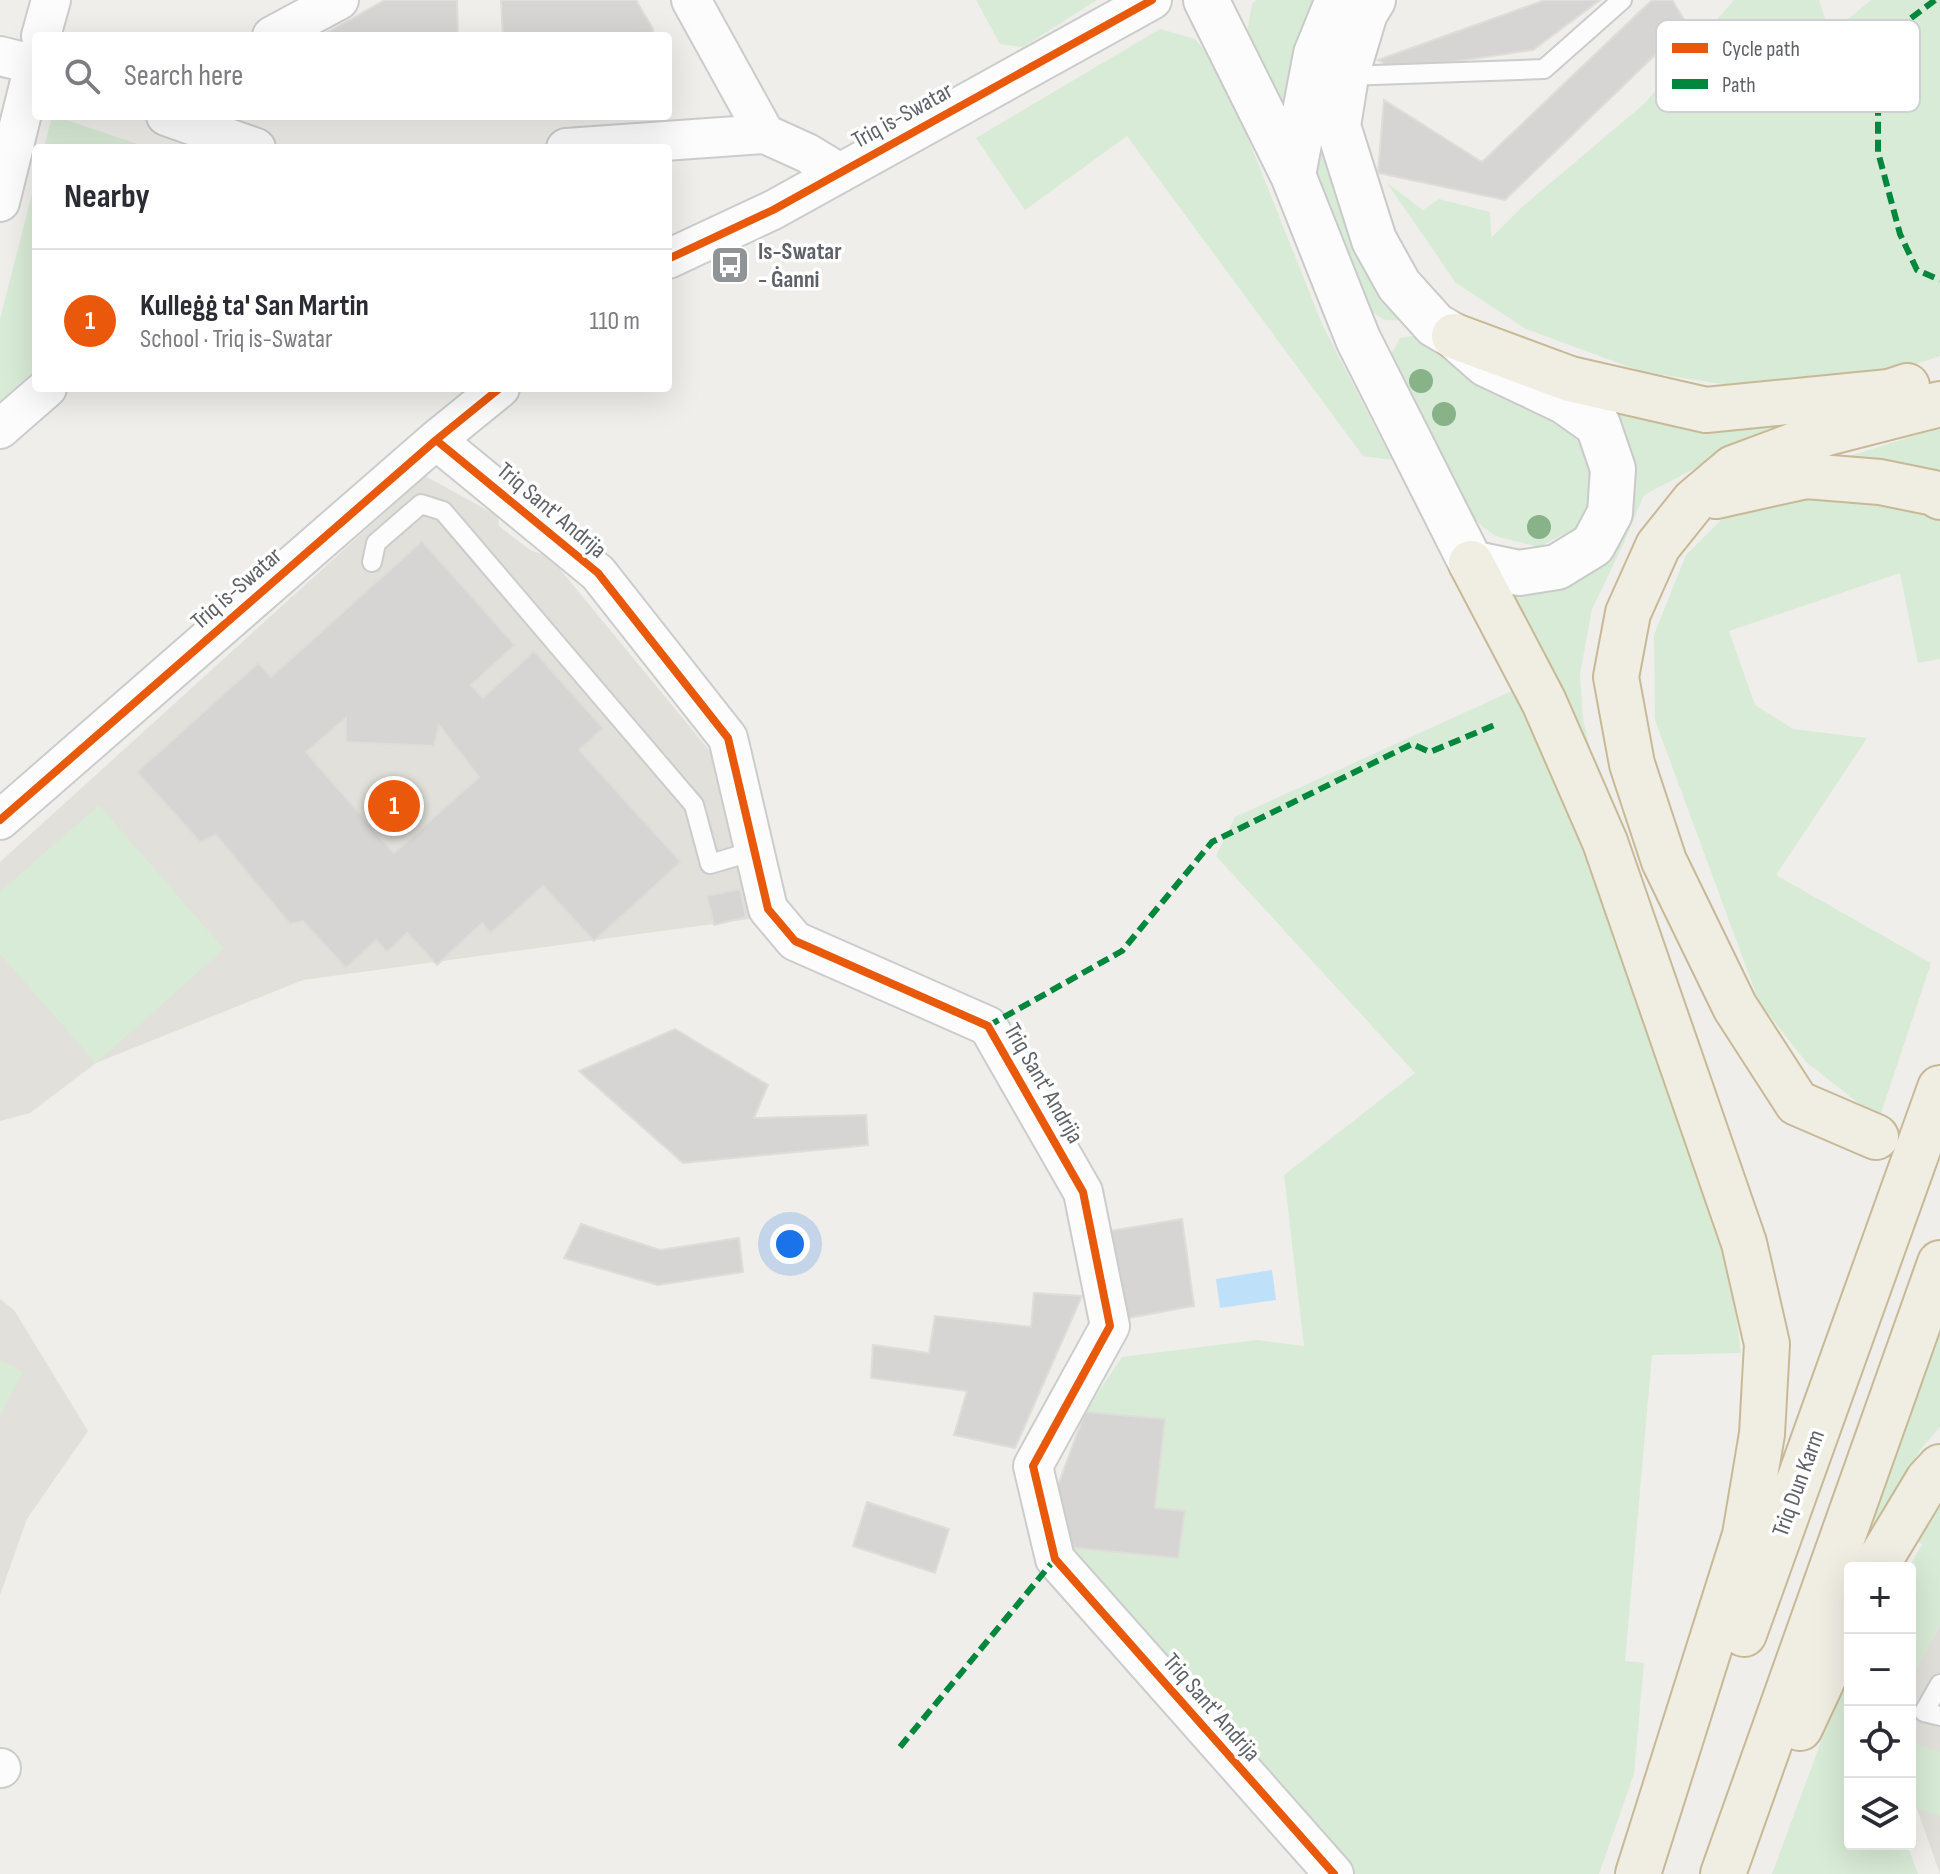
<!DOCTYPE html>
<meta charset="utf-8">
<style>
body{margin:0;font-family:"Sofia Sans Condensed",sans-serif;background:#f2f2f3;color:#2b2b33}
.controls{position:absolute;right:24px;bottom:24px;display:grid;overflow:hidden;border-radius:8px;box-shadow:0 8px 32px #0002}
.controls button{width:72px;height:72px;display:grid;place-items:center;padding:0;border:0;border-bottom:2px solid #e1e1e2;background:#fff;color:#2b2b33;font:40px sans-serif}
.you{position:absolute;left:790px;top:1244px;width:28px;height:28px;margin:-20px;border:6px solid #fff;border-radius:50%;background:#1a73e8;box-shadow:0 0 0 12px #1a73e833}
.badge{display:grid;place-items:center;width:52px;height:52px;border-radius:50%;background:#ea580c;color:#fff;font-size:26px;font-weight:700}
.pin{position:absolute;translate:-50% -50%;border:4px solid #fff;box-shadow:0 2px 8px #0006}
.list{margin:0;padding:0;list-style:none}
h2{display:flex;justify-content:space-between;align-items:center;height:104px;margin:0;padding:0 32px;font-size:34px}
h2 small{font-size:26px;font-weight:400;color:#7c7c81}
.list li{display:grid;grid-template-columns:52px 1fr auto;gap:24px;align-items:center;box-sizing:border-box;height:144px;padding:0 32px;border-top:2px solid #e1e1e2}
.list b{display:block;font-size:30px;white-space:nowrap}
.list p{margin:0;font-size:26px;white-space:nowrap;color:#7c7c81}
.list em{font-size:26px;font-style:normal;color:#7c7c81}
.icon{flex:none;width:44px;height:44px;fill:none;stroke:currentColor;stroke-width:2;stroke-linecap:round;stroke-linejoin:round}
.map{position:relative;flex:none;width:1940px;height:1874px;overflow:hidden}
.search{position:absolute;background:#fff;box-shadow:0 8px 32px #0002;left:32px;top:32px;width:640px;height:88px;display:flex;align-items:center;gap:20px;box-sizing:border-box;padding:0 28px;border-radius:8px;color:#7c7c81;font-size:30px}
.panel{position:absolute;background:#fff;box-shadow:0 8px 32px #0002;left:32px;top:144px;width:640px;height:248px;border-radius:8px}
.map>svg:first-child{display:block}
.education{fill:#e2e0da}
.green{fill:#d8ebd6}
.water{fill:#bfe0f9}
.building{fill:#d6d5d3;stroke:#deddd9;stroke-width:2;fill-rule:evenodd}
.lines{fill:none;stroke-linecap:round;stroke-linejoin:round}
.lane-casing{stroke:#cbcccc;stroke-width:22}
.street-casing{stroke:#cbcccc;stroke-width:42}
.secondary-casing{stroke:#cacacb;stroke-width:48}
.highway-casing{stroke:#c8b996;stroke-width:48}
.lane{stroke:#fdfcfc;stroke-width:18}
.street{stroke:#fdfcfc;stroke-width:38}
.secondary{stroke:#fdfcfc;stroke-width:44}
.highway{stroke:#f0ede3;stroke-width:44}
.quiet{stroke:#00873e;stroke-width:6;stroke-dasharray:12 6;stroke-linecap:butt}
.cycleway-casing{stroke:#fff;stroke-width:13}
.cycleway{stroke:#e8590c;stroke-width:8}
.tree{fill:#88b388}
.labels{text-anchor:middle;stroke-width:7;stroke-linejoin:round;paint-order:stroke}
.street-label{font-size:24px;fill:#5f6368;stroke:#fff}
.poi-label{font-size:24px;font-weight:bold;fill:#5f6368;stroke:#fff;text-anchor:start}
.key{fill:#fff;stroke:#cfd0d2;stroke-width:2}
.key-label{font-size:22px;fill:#5f6368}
</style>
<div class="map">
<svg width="1940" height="1874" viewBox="0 0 1940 1874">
<rect width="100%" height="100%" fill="#efeeea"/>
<!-- education -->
<path class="education" d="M425 476 498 516 499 526 530 550 550 557 713 755 757 918 303 980 96 1063 30 1113 0 1121V862Z
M0 1299 14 1310 88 1431 27 1519 0 1595Z
M1940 1625V1874L1910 1789V1680Z"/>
<!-- green -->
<path class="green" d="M976 0H1097L1023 47 1000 44Z
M1256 0H1329L1291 125 1246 39 1252 4Z
M1734 0H1819L1830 34 1871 0H1940V356L1898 370 1749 388 1643 372 1526 329 1456 283 1387 183 1423 210 1439 199 1490 212 1491 238 1522 207 1644 104Z
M1160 29 1195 39 1220 68 1322 324 1392 460 1363 456 1127 136 1025 210 976 138Z
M1318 80 1332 85 1412 321 1385 320 1364 308 1317 172Z
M52 116H55L149 148H44Z
M36 178V374L0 405V319Z
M1423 334 1557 414 1587 444 1596 483 1583 524 1539 547 1495 536 1472 518 1391 354 1400 338Z
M1590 400 1836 410 1740 445 1644 495 1623 545 1592 609 1580 674 1583 720 1594 764 1500 588 1605 547Z
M1940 428V480L1849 456Z
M1806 482 1940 509V659L1918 663 1900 573 1729 631 1755 705 1793 729 1867 738 1776 875 1931 963 1879 1119 1806 1062 1759 1002 1655 720 1654 635 1686 555 1734 507Z
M1523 686 1573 796 1727 1248 1741 1353 1652 1355 1625 1661 1644 1663 1634 1774 1599 1874H1346L1210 1701 1055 1546 1184 1512 1155 1508 1165 1420 1085 1412 1122 1357 1257 1340 1304 1346 1284 1175 1415 1073 1216 856 1235 817Z
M99 805 224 949 96 1063 0 954V892Z
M1940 1319V1427L1920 1450 1851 1568Z
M0 1360 23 1372 0 1415Z
M1940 1502V1625L1910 1680 1909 1568 1922 1544 1915 1541Z
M1850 1674V1844H1907L1918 1874H1772L1822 1739Z
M1910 1742 1940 1752V1816L1910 1806Z"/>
<!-- water -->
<path class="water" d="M1272 1270 1276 1300 1220 1308 1216 1279Z"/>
<!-- building -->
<path class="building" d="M385 0H457L458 36H321Z
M501 0H636L653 29V36H503Z
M1545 0H1600L1533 50 1396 70 1378 60Z
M1652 0H1672L1687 24 1505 200 1378 173 1384 100 1482 162Z
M422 541 515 645 471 685 483 698 534 651 603 728 579 750 681 862 594 941 543 886 491 933 482 923 437 965 407 933 387 952 376 940 346 968 303 921 290 924 216 835 200 842 137 772 258 663 271 677ZM346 718V742L434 746 439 725 479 777 394 853 306 752Z
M740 889 746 917 714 925 707 896Z
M675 1029 768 1085 754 1118 866 1115 868 1145 683 1163 579 1071Z
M1182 1219 1194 1306 1128 1318 1104 1232Z
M581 1224 660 1250 739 1238 743 1272 658 1285 564 1258Z
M1034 1293 1082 1296 1015 1448 954 1435 967 1391 871 1378 873 1345 929 1353 935 1316 1031 1327Z
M1085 1412 1165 1419 1155 1508 1185 1511 1178 1558 1055 1546 1047 1515Z
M867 1502 949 1529 935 1573 853 1546Z"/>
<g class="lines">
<defs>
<path id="lane" d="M1346 76 1544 69 1622 0
M372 562 376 543 421 504 443 511 694 805 710 864 754 851
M1940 1684 1924 1712 1940 1716"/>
<path id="street" d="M691 0 765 134
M41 36 51 0
M272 36 339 0
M0 56 36 65
M166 116 256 148
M566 148 765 134 807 153 840 173
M0 202 36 57
M668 259 773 210 1152 0
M0 429 47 388
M436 440 598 573 728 738 768 909 795 941 988 1026 1083 1192 1110 1326 1033 1466 1055 1559 1334 1874
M0 820 436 440 500 388
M0 1768H1"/>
<path id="secondary" d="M1206 0 1293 175 1358 339 1471 563 1519 573 1557 567 1593 545 1610 513 1613 469 1598 425 1564 401 1486 364 1454 336 1435 325 1399 285 1374 240 1338 126 1346 76 1365 13 1373 0
M1293 175 1316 54 1338 0"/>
<path id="highway" d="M1454 336 1570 379 1706 410 1889 392 1907 386
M1716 496 1806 476 1880 482 1934 493 1940 497
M1471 563 1544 702 1605 842 1744 1243 1767 1344 1762 1434 1745 1535 1638 1874
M1876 1137 1797 1103 1735 1007 1664 861 1632 764 1616 677 1628 613 1658 546 1694 501 1733 468 1827 433 1940 404
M1875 1568 1928 1480 1940 1467
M1744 1634 1940 1088
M1800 1728 1850 1621
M1723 1874 1940 1263"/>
</defs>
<!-- lane casing -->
<use href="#lane" class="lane-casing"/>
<!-- street casing -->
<use href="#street" class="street-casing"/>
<!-- secondary casing -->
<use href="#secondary" class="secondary-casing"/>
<!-- highway casing -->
<use href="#highway" class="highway-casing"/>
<!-- lane -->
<use href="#lane" class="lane"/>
<!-- street -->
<use href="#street" class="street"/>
<!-- secondary -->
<use href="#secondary" class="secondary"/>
<!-- highway -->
<use href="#highway" class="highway"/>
<!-- quiet -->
<path class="quiet" d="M1935 0 1906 22 1887 47 1878 72V152L1900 234 1917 270 1940 280
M988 1026 1122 951 1212 842 1412 744 1430 752 1497 724
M900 1747 1055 1559"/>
<defs>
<path id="cycleway" d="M668 259 773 210 1152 0
M436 440 598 573 728 738 768 909 795 941 988 1026 1083 1192 1110 1326 1033 1466 1055 1559 1334 1874
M0 820 436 440 500 388"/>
</defs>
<!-- cycleway casing -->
<use href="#cycleway" class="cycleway-casing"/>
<!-- cycleway -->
<use href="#cycleway" class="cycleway"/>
</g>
<!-- trees -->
<g class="tree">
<circle cx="1421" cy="381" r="12"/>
<circle cx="1444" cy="414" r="12"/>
<circle cx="1539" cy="527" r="12"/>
</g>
<!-- icons -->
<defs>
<symbol id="bus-square" viewBox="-11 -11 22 22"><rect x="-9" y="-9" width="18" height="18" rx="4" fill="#919496" stroke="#fff"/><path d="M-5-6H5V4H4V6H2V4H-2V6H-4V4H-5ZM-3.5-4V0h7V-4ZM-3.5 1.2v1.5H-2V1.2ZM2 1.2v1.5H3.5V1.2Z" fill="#fff"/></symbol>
</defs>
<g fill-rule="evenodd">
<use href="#bus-square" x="708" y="243" width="44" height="44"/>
</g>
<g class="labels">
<!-- street labels -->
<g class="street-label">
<text transform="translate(902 115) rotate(-29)" y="8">Triq is-Swatar</text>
<text transform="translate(552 510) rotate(40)" y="8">Triq Sant' Andrija</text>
<text transform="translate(236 588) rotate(-41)" y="8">Triq is-Swatar</text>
<text transform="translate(1044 1083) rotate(60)" y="8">Triq Sant' Andrija</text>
<text transform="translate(1798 1483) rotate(-70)" y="8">Triq Dun Karm</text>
<text transform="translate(1212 1707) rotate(49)" y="8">Triq Sant' Andrija</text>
</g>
<!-- poi labels -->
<g class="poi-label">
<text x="758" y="259">Is-Swatar<tspan x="758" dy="28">- Ġanni</tspan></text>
</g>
</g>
<!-- legend -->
<rect x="1656" y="20" width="264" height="92" rx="12" class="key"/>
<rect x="1672" y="43" width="36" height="10" fill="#e8590c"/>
<rect x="1672" y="79" width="36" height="10" fill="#00873e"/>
<g class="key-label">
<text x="1722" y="56">Cycle path</text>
<text x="1722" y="92">Path</text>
</g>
</svg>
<div class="controls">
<button>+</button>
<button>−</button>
<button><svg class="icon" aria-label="locate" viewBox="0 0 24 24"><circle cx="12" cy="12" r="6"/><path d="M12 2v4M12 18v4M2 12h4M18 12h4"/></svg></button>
<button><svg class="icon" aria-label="layers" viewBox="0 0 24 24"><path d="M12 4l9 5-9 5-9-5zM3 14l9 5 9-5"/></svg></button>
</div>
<div class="you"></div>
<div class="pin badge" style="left:394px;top:806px">1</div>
<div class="search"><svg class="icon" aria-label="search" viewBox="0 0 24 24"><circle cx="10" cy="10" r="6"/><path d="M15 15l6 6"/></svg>Search here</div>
<section class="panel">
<h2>Nearby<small></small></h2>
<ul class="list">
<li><span class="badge">1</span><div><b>Kulleġġ ta' San Martin</b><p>School · Triq is-Swatar</p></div><em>110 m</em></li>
</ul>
</section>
</div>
